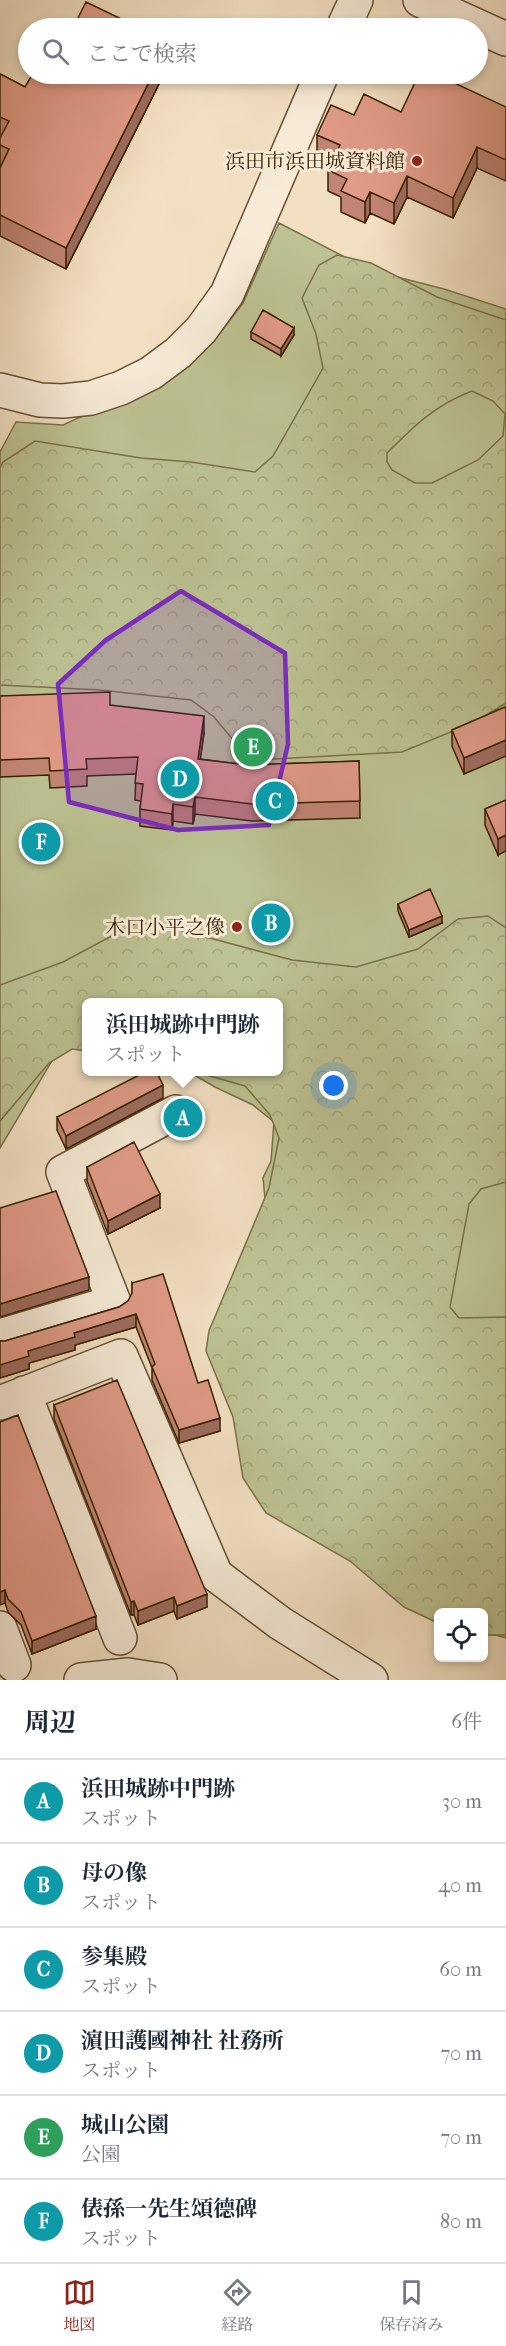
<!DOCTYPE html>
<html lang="ja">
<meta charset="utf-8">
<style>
body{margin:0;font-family:"IM FELL French Canon","Noto Serif JP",serif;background:#f2f2f3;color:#1f2937}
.controls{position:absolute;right:18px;bottom:18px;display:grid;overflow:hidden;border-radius:9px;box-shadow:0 3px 9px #0003}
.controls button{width:54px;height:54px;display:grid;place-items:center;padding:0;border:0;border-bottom:2px solid #e0e1e3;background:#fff;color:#1f2937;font:30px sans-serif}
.you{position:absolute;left:334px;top:1086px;width:21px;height:21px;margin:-15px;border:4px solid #fff;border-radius:50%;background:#1a73e8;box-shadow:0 0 0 9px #1a73e833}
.badge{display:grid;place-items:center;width:39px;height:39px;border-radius:50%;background:#8f2418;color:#fff;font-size:20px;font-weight:700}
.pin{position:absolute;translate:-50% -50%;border:3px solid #fff;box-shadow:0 2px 6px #0006}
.popup{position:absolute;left:82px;top:998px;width:201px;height:78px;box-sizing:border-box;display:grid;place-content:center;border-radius:9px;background:#fff;filter:drop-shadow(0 2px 4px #0005);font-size:20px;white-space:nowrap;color:#747a83}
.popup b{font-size:22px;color:#1f2937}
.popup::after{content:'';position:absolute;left:50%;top:100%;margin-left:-12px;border:12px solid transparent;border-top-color:#fff}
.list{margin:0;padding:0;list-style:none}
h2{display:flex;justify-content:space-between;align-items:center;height:78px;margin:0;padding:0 24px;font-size:26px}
h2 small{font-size:20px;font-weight:400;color:#747a83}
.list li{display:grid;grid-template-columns:39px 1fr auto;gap:18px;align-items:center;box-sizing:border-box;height:84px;padding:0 24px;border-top:2px solid #e0e1e3}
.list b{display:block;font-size:22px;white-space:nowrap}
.list p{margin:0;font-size:20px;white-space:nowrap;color:#747a83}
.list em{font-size:20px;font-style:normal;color:#747a83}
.icon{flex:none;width:33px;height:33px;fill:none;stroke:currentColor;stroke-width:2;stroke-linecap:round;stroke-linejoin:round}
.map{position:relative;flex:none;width:506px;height:1680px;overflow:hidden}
.search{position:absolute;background:#fff;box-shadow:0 3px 9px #0003;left:18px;right:18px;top:18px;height:66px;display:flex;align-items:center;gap:15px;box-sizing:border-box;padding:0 21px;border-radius:33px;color:#747a83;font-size:22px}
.sheet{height:582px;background:#fff}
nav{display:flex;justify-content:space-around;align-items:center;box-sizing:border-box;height:84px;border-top:2px solid #e0e1e3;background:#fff;font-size:16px;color:#747a83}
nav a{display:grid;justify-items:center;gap:3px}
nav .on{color:#8f2418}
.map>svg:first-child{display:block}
.green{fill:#bdc292;stroke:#7a7249;stroke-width:1.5}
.forest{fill:url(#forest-crowns);stroke:#7a7249;stroke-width:1.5;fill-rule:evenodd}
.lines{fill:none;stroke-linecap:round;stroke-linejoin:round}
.minor-casing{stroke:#655131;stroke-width:36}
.minor{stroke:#f7ebd8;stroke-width:33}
.wall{fill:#c28575;stroke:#362100;stroke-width:1.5}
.shaded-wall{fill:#9e6c5f;stroke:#362100;stroke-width:1.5}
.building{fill:#e19b88;stroke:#362100;stroke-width:1.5}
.marked{fill:#7b2cbf;fill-opacity:0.2;stroke:#7b2cbf;stroke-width:4.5;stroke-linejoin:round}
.poi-dot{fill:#8f2418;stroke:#f7ebd8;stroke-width:2}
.labels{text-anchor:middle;stroke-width:6;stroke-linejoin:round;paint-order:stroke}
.poi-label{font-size:20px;fill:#362100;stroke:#f7ebd8;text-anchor:end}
</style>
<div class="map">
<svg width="506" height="1680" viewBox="0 0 506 1680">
<defs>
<pattern id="forest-crowns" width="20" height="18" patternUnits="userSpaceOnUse" patternTransform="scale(1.5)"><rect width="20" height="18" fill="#bdc292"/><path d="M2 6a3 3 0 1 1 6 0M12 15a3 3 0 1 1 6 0" fill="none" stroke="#a3a67c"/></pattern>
</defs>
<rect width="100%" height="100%" fill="#f3e0c3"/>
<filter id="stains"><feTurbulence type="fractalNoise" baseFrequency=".00333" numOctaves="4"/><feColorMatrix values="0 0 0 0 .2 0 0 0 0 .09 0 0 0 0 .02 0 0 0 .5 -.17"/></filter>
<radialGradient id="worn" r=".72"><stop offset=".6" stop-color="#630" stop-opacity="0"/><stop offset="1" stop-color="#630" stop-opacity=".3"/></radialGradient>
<!-- green -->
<path class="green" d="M279 223 370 270 444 289 506 309V1638L484 1632V1612H438L265 1199 263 1178 271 1161 274 1122 253 1105 215 1087 189 1072H279V1002H87L0 1148V452L16 422 63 425 165 378 214 341 243 303Z"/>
<!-- forest -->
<path class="forest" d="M337 255 371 263 437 297 506 320V703L475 722 402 752 256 760 245 754 214 717 191 700 100 690 0 685V468L3 462 35 441 141 458 191 462 255 472 273 456 323 368 316 334 302 298 319 265ZM472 391 493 401 505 414 503 436 478 460 432 483H415L392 470 387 462V453C414 426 435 405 472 391Z
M488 916 506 928V1182L481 1189 469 1204 450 1307 459 1318 506 1317V1635H484V1612H438V1623L404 1607 350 1561 266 1513 243 1478 233 1417 206 1351 209 1331 269 1188 279 1138 270 1115 245 1086 196 1072H279V1002H87V1051L72 1049 49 1063 0 1121V985L63 962 136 923 157 924 292 960 356 967 418 949 458 919Z"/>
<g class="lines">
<defs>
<path id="minor" d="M420 0 506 39
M343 28 356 0
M0 390 40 400 63 401 91 398 121 388 151 373 178 353 201 330 227 294 322 74
M0 1336 114 1302 63 1172 176 1112
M24 1393 120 1638
M0 1403 121 1356 216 1575 280 1623 371 1680
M0 1628 14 1665
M81 1680 128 1675 160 1680"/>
</defs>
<!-- minor casing -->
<use href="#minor" class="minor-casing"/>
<!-- minor -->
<use href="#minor" class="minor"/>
</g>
<!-- wall -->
<path class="wall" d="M0 74 25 87 46 81 50 74H164L66 269 0 236V168L1 166H0Z
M506 107V181L477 168 453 218 407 197 394 224 370 213 365 223 341 212V197L328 191V170L332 162 317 155V135L354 115 401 112Z
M251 332 294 335 281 356 251 339Z
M0 696 110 705 204 733 200 759 247 765 359 761 360 818 252 821 195 814 193 824 173 821 172 830 140 826V809L141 801 135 800 136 774 87 776V786L50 788 49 775 0 777Z
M506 709 464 774 452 746V730Z
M506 800 498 855 485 825V809Z
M398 904 442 923 409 937 398 911Z
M163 1098 66 1149 57 1130V1117Z
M87 1167 160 1208 108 1234 87 1181Z
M132 1283 198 1383 220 1431 179 1443 152 1380V1368L136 1327 75 1345V1350L29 1363V1369L0 1378V1341H5L119 1307 128 1301 132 1294Z
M54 1405 207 1607 177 1619 174 1611 138 1625 134 1615H131L54 1419Z
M0 1422 96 1629 32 1654 21 1625 8 1612 5 1603Z"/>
<!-- shaded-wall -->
<path class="shaded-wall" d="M153 74H164L66 269V248Z
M477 147V168L453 218V198Z
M407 176V197L394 224V203Z
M370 192V213L365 223V202Z
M294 328V335L281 356V349Z
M204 716V733L198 776V759Z
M506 740V756L464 774V758Z
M195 797V814L193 824V807Z
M173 804V821L172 830V814Z
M506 835V851L498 855V839Z
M442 916V923L409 937V930Z
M163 1085V1098L66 1149V1136Z
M160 1194V1208L108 1234V1221Z
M89 1277V1290L0 1317V1304Z
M136 1314V1327L75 1345V1350L29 1363V1369L0 1378V1365L28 1351 74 1333Z
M220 1418V1431L179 1443V1430Z
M5 1590V1603L0 1605V1592Z
M207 1594V1607L177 1619V1606Z
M174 1597V1611L138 1625V1611Z
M134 1601V1615H131V1602Z
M96 1616V1629L32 1654V1641Z"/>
<!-- building -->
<path class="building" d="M86 2 140 28H73Z
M0 74 25 87 32 75 46 81 50 74H153L66 248 0 215V168L9 149 0 145V138L9 121 0 117Z
M419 74H435L506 107V160L477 147 453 198 407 176 394 203 370 192 365 202 341 191 347 179 328 170 340 145 317 135 331 105 354 115 364 94 401 112Z
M263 310 294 328 281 349 251 332Z
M110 692V705L204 716 198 759 247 765 359 761 360 801 252 804 195 797 193 807 173 804 172 814 140 809 143 784 135 783 138 757 86 759 87 769 50 771 49 758 0 760V696Z
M505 707 506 709V740L464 758 452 730Z
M506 800V835L498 839 485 809Z
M430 889 442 916 409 930 398 904Z
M147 1071H156L163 1085 66 1136 57 1117Z
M134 1142 160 1194 108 1221 87 1167Z
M56 1191 89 1277 0 1304V1208Z
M163 1274 198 1383 208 1380 220 1418 179 1430 152 1367 155 1364 136 1314 74 1333 75 1337 28 1351 29 1356 0 1365V1341H5L119 1307 128 1301 132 1293V1283Z
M117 1380 207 1594 177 1606 174 1597 138 1611 134 1601 131 1602 54 1405Z
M18 1415 96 1616 32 1641 21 1612 8 1599 5 1590 0 1592V1422Z"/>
<!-- marked area -->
<path class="marked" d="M181 591 285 653 288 744 269 825 178 830 69 802 58 684 106 640Z"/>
<!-- markers -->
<g class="poi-dot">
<circle cx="417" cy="161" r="6"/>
<circle cx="237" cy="927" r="6"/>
</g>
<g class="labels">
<!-- poi labels -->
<g class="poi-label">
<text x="405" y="168">浜田市浜田城資料館</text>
<text x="225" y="934">木口小平之像</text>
</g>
</g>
<rect width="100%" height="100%" filter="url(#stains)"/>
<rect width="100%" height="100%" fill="url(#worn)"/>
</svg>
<div class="controls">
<button><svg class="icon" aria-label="locate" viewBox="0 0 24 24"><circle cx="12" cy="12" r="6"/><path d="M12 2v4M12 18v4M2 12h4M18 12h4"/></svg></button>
</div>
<div class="you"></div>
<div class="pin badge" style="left:183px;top:1118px;background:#0f9aa8">A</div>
<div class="popup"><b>浜田城跡中門跡</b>スポット</div>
<div class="pin badge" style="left:271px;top:923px;background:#0f9aa8">B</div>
<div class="pin badge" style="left:275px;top:801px;background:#0f9aa8">C</div>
<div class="pin badge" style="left:180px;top:779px;background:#0f9aa8">D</div>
<div class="pin badge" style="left:253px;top:747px;background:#2e9e5b">E</div>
<div class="pin badge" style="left:41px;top:842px;background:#0f9aa8">F</div>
<div class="search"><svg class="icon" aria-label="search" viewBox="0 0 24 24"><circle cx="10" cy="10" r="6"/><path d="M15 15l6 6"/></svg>ここで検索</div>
</div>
<section class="sheet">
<h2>周辺<small>6件</small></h2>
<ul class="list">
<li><span class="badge" style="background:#0f9aa8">A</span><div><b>浜田城跡中門跡</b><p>スポット</p></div><em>30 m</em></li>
<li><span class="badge" style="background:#0f9aa8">B</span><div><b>母の像</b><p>スポット</p></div><em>40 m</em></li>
<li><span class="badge" style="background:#0f9aa8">C</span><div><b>参集殿</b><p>スポット</p></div><em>60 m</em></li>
<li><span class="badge" style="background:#0f9aa8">D</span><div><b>濵田護國神社 社務所</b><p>スポット</p></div><em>70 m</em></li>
<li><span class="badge" style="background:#2e9e5b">E</span><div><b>城山公園</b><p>公園</p></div><em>70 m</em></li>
<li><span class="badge" style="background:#0f9aa8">F</span><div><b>俵孫一先生頌德碑</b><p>スポット</p></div><em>80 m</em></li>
</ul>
</section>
<nav>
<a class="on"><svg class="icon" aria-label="map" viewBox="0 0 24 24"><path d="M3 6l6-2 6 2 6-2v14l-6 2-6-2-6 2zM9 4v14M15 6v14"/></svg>地図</a>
<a><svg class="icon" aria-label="directions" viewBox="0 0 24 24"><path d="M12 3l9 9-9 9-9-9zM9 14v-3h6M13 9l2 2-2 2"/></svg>経路</a>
<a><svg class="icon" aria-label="saved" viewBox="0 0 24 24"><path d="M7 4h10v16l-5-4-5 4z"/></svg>保存済み</a>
</nav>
